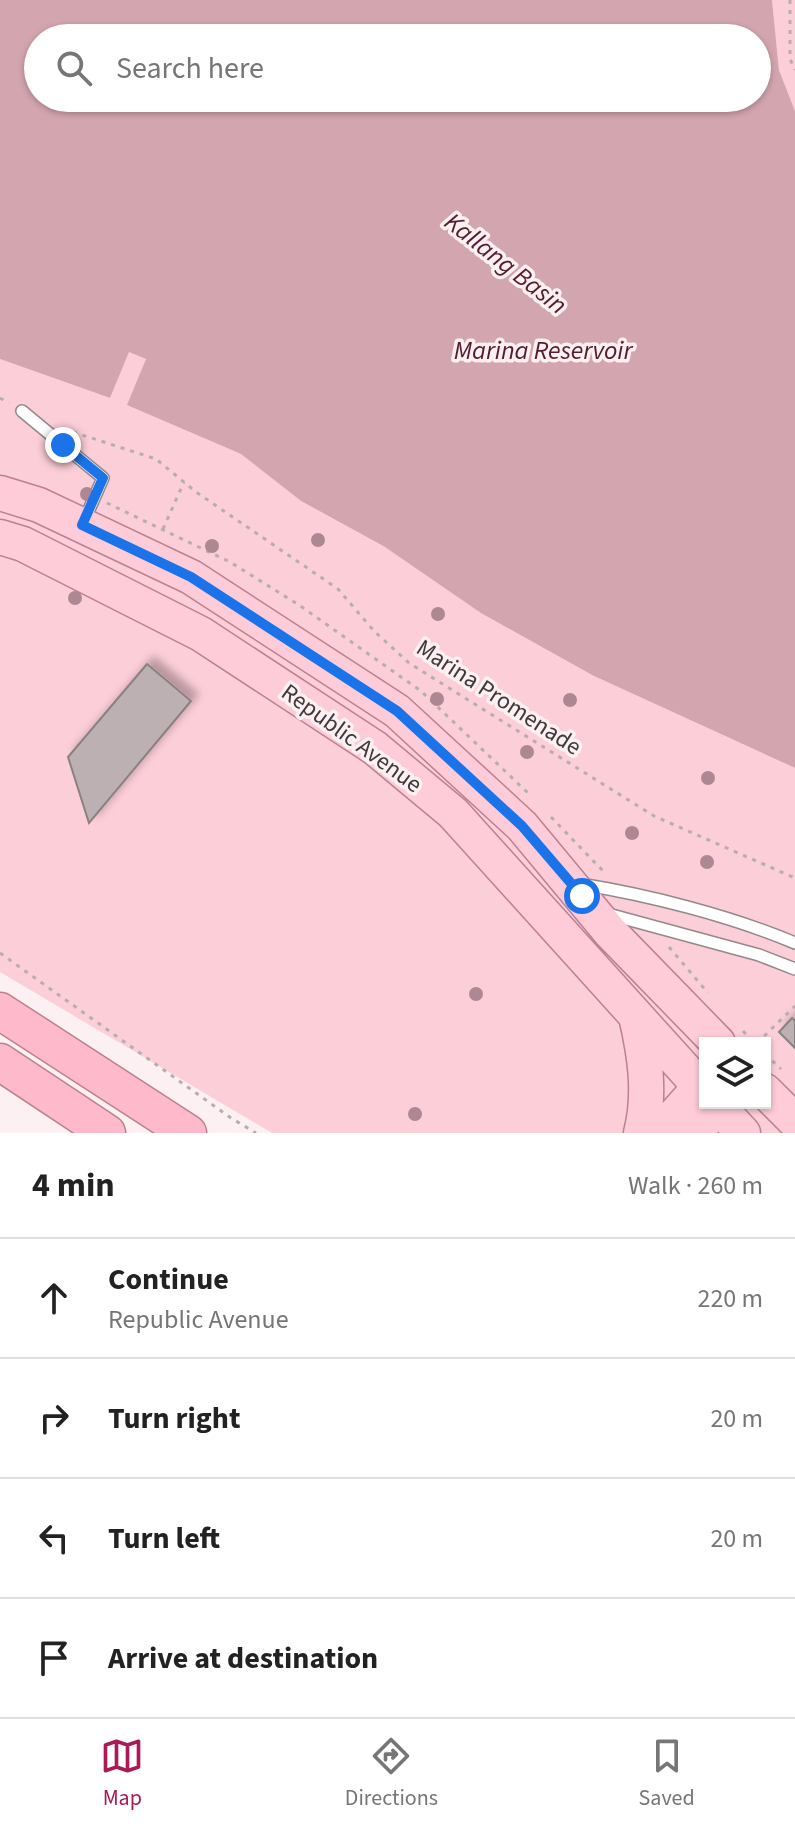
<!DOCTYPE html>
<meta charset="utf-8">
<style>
body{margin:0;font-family:"Source Sans 3",sans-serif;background:#f6f6f6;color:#222}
.controls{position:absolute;right:24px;bottom:24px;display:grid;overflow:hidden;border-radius:0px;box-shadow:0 2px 6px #0004}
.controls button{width:72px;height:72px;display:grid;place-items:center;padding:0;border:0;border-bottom:2px solid #e0e0e0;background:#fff;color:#222;font:40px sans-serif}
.stop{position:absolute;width:24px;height:24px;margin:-18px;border:6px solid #1a73e8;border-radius:50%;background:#fff}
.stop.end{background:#1a73e8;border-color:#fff;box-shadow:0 2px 8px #0008}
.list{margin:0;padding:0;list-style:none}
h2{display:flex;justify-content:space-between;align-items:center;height:104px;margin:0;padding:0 32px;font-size:34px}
h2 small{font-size:26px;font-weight:400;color:#767676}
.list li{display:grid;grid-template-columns:52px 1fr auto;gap:24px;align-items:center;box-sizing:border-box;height:120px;padding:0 32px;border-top:2px solid #e0e0e0}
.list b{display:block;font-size:30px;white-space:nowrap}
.list p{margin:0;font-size:26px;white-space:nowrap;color:#767676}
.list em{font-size:26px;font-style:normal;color:#767676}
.icon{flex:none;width:44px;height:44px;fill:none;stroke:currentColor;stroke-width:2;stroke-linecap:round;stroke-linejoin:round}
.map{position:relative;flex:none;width:795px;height:1133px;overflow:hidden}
.search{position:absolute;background:#fff;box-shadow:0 2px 6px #0004;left:24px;right:24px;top:24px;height:88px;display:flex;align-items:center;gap:20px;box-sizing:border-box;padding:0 28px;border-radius:44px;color:#767676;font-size:30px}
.sheet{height:584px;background:#fff}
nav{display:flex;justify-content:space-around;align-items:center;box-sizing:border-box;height:112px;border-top:2px solid #e0e0e0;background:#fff;font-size:22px;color:#767676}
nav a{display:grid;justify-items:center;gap:4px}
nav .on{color:#aa1b56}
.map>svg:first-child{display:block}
.green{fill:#fcced8;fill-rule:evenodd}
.water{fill:#d3a5af;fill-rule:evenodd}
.building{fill:#bcb0b3;stroke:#8a8082;stroke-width:2;filter:url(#shadow)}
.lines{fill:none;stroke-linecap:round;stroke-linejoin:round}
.service-casing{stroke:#93888b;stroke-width:14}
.primary-casing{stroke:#bb8190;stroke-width:37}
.trunk-casing{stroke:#bb8190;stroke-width:39}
.path{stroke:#b7adb0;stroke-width:3;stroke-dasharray:4 6;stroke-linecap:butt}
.service{stroke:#fff;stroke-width:11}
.primary{stroke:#fecbd8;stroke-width:34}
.trunk{stroke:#febacb;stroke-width:36}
.tree{fill:#ad8792}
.route{stroke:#1a73e8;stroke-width:10}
.labels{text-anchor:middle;stroke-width:7;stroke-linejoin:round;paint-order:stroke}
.street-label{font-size:24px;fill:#3e393a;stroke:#fcf0f3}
.water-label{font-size:26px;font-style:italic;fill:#551c2f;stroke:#fcf0f3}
</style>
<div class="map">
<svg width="795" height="1133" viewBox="0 0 795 1133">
<defs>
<filter id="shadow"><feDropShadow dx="7" dy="-7" stdDeviation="4" flood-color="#0004"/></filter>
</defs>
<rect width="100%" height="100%" fill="#fcf0f3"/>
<!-- green -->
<path class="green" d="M772 0H795V111L779 70Z
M129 351 146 359 128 405 241 454 301 501 385 547 594 676 795 768V1133H272L0 972V359L110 398ZM705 1043H765V1103H705Z"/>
<!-- water -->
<path class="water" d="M0 0H772L779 70 795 111V768L594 676 481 613 385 547 301 501 241 454 127 405 146 359 129 352 110 398 0 359ZM38 38H757V98H38Z"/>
<!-- building -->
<path class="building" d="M147 664 191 701 89 823 68 757Z
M792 1018 795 1021V1048L779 1032Z"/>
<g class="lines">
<defs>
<path id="service" d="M22 411 103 478 84 521
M580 884C649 895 731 916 795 943
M608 914 759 955 795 969"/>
<path id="primary" d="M0 493 39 505 191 577 397 711 522 826 610 932 718 1043
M0 537 23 544 201 634 375 748 453 813 705 1092
M636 1016C645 1055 651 1094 641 1133
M765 1091 795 1121
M715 1103 743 1133
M659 1133 705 1081
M694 1133 721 1103"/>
<path id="trunk" d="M0 1011 188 1133
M0 1062 107 1133"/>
</defs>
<!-- service casing -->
<use href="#service" class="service-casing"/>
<!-- primary casing -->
<use href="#primary" class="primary-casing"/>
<!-- trunk casing -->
<use href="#trunk" class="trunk-casing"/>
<!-- path -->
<path class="path" d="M790 0V59L795 70
M0 398 9 403
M73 432 156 459 196 492 338 589 374 631 409 663 654 816 795 878
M107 503 230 562 299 605 421 691 529 794
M163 529 184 482
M551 817 604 872
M669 947 708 993
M0 953 231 1118 256 1133
M743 1031 754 1043
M757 1043 795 1006
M765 1054 781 1069"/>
<!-- service -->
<use href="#service" class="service"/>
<!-- primary -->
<use href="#primary" class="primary"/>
<!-- trunk -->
<use href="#trunk" class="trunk"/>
</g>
<!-- trees -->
<g class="tree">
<circle cx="87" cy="494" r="7"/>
<circle cx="318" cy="540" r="7"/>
<circle cx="212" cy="546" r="7"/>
<circle cx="75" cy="598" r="7"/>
<circle cx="438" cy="614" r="7"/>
<circle cx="437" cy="699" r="7"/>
<circle cx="570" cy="700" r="7"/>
<circle cx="527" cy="752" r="7"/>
<circle cx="708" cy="778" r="7"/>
<circle cx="632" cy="833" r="7"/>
<circle cx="707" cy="862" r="7"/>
<circle cx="476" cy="994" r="7"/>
<circle cx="415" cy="1114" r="7"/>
</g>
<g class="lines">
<!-- route -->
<path class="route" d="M63 445 103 478 82 525 191 577 397 711 522 826 582 896"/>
</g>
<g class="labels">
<!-- street labels -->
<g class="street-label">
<text transform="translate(499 697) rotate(33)" y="8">Marina Promenade</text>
<text transform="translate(352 738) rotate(36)" y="8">Republic Avenue</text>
</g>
<!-- water labels -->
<g class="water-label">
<text transform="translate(506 263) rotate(38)" y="9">Kallang Basin</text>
<text x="543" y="359">Marina Reservoir</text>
</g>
</g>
</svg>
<div class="controls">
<button><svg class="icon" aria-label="layers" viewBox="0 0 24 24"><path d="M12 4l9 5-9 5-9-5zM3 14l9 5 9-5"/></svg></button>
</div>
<div class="stop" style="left:582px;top:896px"></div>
<div class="stop end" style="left:63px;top:445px"></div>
<div class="search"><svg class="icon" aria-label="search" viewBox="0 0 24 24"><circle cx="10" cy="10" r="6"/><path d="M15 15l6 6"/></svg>Search here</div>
</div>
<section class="sheet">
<h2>4 min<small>Walk · 260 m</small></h2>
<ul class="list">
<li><svg class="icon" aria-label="ahead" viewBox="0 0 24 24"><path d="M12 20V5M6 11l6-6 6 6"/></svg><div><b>Continue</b><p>Republic Avenue</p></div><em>220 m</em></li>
<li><svg class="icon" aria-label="right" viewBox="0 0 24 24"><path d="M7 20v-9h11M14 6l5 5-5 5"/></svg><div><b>Turn right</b></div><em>20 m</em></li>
<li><svg class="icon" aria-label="left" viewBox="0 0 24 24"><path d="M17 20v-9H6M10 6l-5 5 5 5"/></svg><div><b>Turn left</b></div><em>20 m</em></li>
<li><svg class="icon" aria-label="arrive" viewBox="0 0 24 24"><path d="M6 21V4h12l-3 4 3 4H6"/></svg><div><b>Arrive at destination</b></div></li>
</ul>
</section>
<nav>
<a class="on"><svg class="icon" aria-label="map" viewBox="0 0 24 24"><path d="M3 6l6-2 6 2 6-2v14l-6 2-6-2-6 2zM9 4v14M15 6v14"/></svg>Map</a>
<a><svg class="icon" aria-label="directions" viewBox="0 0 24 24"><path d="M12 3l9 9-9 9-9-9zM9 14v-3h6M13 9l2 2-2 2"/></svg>Directions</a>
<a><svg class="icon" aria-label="saved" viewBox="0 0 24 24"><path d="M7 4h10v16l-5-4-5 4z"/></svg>Saved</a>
</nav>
